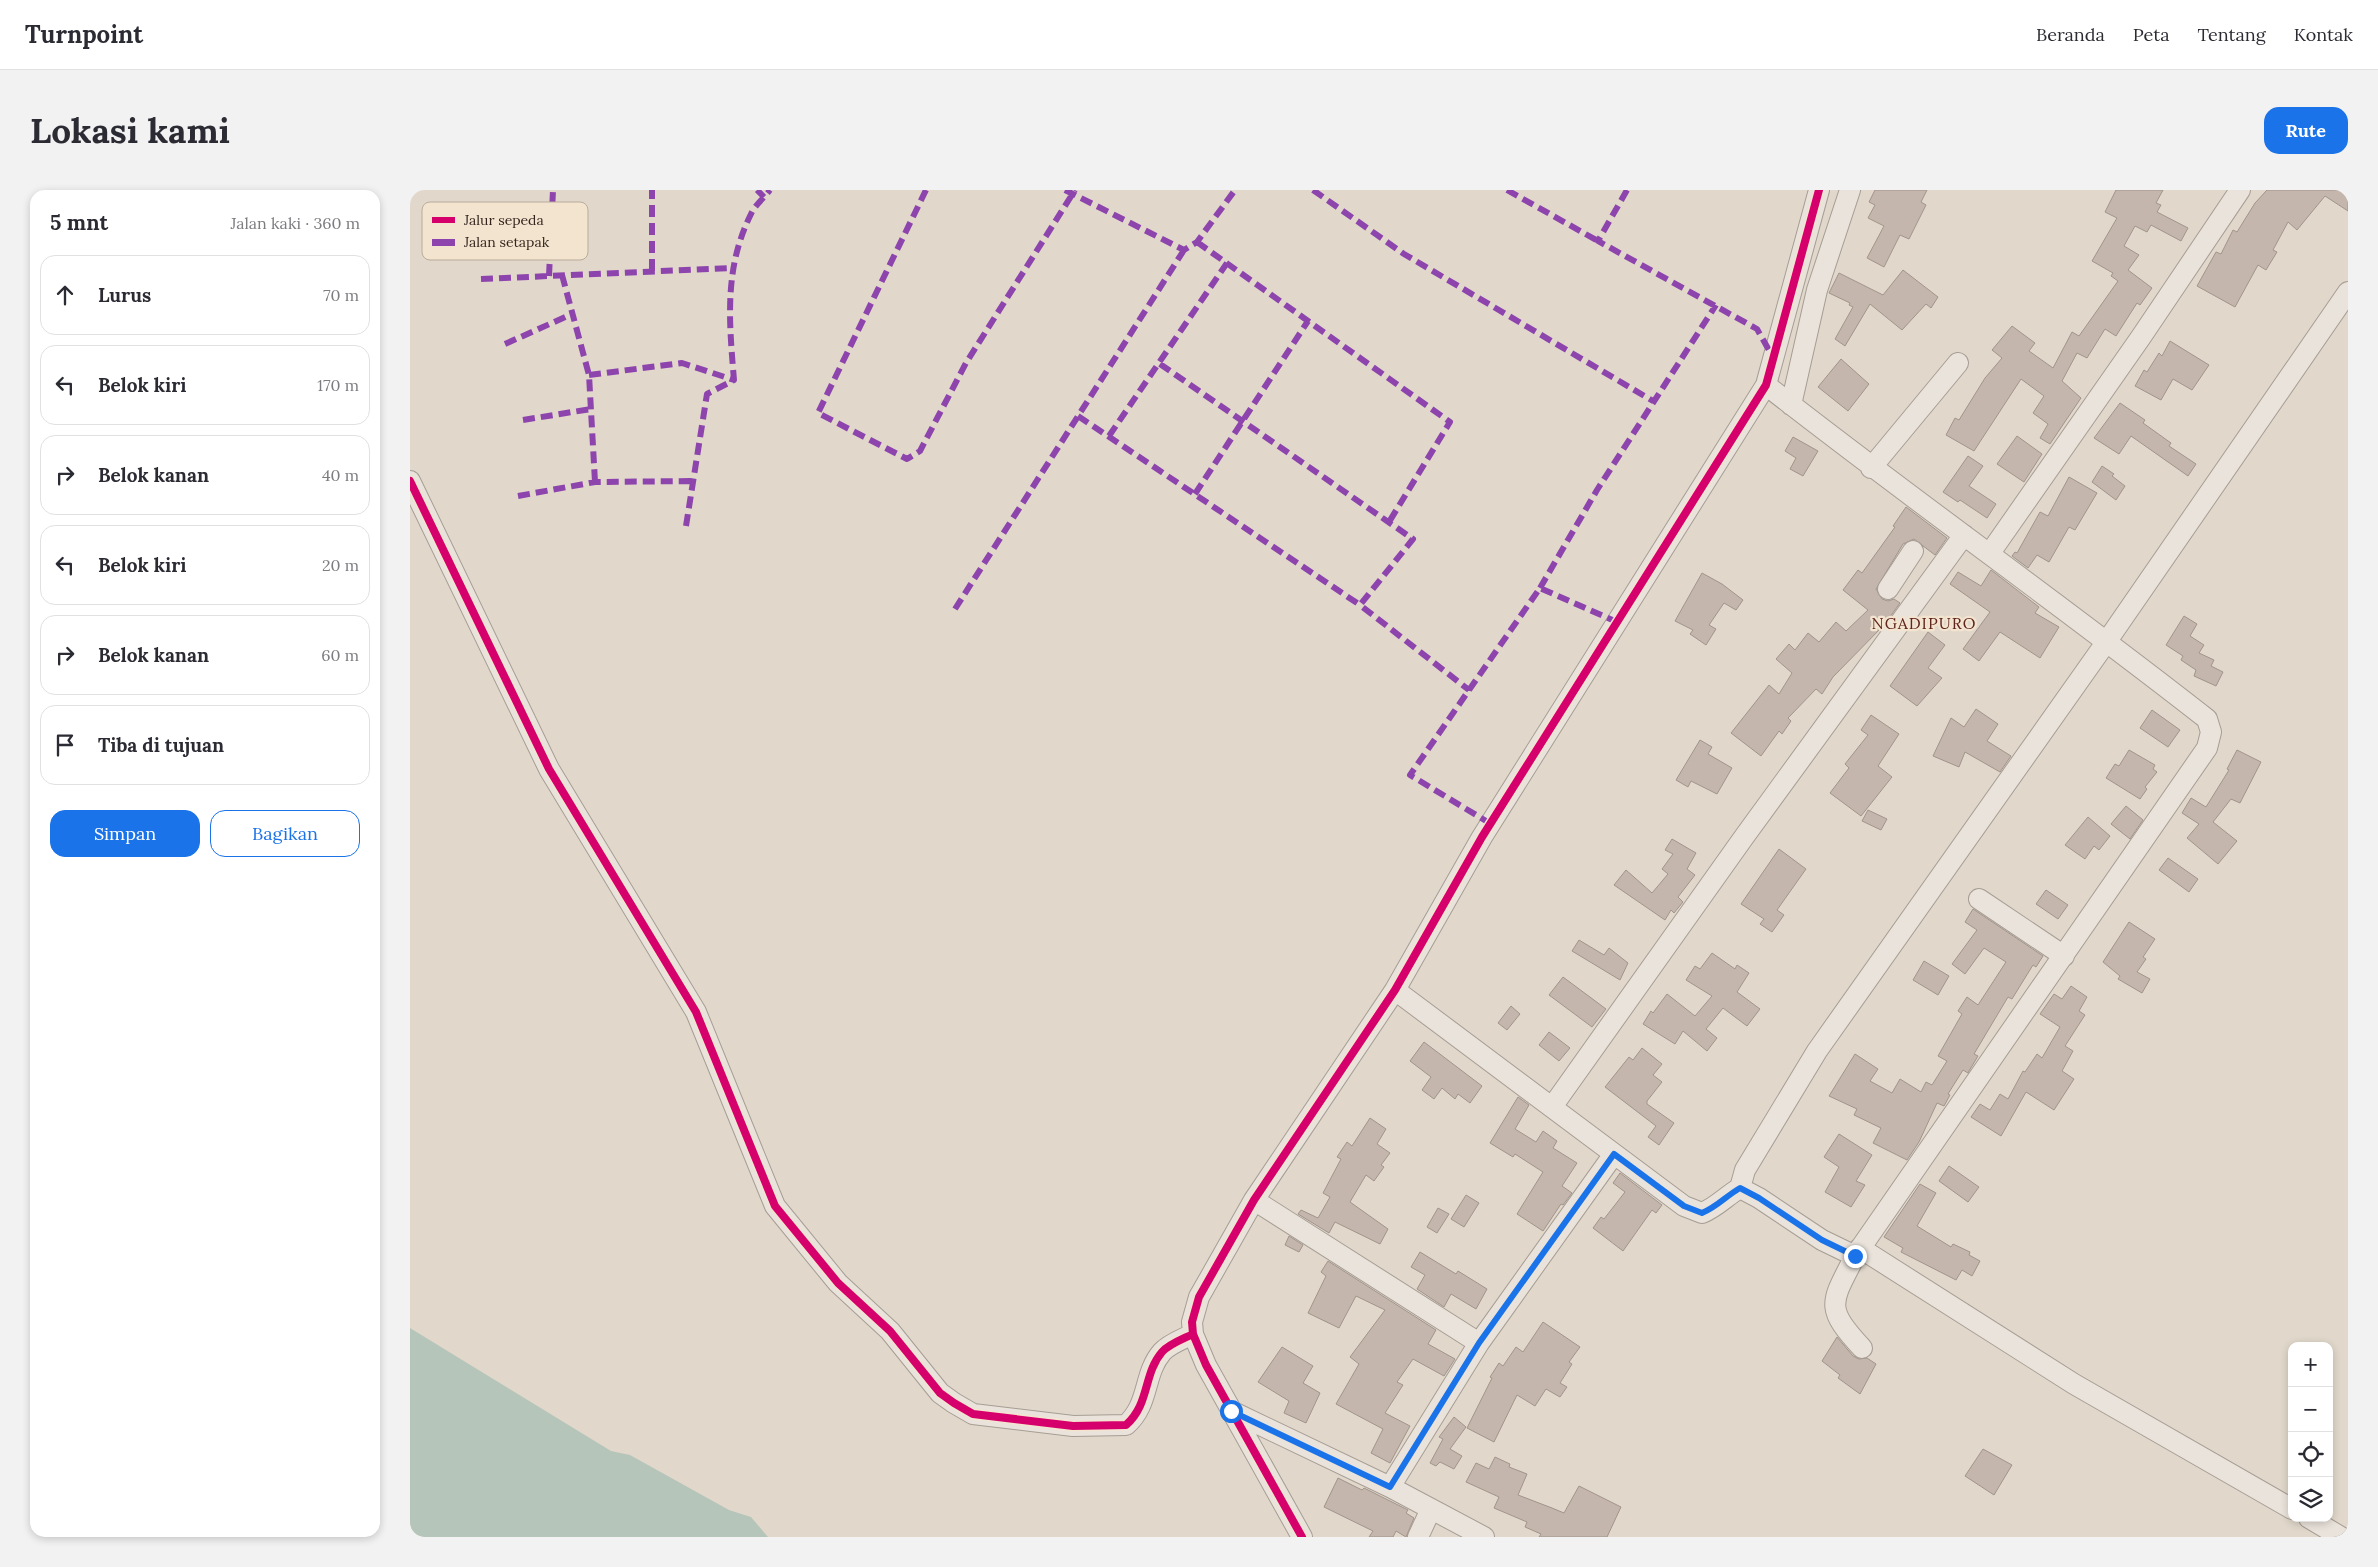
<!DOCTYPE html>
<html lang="id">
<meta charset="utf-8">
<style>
body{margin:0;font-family:Lora,serif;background:#f2f2f3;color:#2b2b33}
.controls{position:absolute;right:15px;bottom:15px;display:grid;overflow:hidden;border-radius:10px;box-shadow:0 2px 8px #0003}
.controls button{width:45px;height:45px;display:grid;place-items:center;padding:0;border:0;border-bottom:1px solid #e1e1e2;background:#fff;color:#2b2b33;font:25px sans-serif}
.stop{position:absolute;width:15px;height:15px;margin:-11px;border:4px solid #1a73e8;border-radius:50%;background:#fff}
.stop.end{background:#1a73e8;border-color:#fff;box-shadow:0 1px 5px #0008}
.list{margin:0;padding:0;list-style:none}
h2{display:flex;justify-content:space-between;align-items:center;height:65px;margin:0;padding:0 20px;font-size:21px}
h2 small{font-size:16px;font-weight:400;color:#7c7c81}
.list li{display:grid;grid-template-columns:32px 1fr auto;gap:15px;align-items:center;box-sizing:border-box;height:80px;margin:0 10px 10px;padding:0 10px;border:1px solid #e1e1e2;border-radius:15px}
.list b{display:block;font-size:19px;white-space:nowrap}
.list em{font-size:16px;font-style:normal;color:#7c7c81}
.actions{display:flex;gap:10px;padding:15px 20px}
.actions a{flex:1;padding:11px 0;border:1px solid #1a73e8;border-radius:15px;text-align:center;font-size:18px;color:#1a73e8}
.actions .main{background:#1a73e8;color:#fff}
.icon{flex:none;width:28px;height:28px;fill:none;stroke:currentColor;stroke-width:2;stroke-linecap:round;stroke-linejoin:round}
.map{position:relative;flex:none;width:1938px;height:1347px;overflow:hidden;border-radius:15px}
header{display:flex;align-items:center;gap:30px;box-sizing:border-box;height:70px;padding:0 25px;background:#fff;border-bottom:1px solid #e1e1e2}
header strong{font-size:24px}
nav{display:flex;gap:28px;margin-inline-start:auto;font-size:18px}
.intro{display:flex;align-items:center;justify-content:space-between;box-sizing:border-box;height:120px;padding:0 30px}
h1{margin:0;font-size:35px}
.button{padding:12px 22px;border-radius:15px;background:#1a73e8;color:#fff;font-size:18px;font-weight:700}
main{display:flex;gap:30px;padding:0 30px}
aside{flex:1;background:#fff;border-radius:15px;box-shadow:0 2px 8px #0003}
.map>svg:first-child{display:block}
.water{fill:#b6c5ba}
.building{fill:#c4b6ac;stroke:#a1948b}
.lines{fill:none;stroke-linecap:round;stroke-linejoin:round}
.minor-casing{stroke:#a69d94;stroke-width:22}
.minor{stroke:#eae3db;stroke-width:20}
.quiet{stroke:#8e44ad;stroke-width:6;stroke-dasharray:12 6;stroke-linecap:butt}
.cycleway-casing{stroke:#f3e4d0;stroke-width:11}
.cycleway{stroke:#d6006c;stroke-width:8}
.route{stroke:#1a73e8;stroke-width:6}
.labels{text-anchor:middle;stroke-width:4.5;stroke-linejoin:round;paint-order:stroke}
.quarter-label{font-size:16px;letter-spacing:1px;fill:#5e241f;stroke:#f3e4d0}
.key{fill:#f3e4d0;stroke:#b9ab9a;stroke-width:1}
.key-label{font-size:14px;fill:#33251d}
</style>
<header>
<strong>Turnpoint</strong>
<nav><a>Beranda</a><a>Peta</a><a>Tentang</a><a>Kontak</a></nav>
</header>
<div class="intro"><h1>Lokasi kami</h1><a class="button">Rute</a></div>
<main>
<aside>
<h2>5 mnt<small>Jalan kaki · 360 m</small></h2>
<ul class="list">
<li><svg class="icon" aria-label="ahead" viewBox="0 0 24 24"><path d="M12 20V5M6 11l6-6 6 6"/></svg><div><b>Lurus</b></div><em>70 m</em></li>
<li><svg class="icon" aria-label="left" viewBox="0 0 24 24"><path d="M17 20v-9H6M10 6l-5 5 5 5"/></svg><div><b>Belok kiri</b></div><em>170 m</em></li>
<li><svg class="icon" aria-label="right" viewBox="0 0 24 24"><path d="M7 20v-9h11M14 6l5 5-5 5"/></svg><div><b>Belok kanan</b></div><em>40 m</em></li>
<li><svg class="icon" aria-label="left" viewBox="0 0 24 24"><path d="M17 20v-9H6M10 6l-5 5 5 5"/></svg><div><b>Belok kiri</b></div><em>20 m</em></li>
<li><svg class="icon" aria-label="right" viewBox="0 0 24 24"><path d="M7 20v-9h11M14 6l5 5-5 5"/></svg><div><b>Belok kanan</b></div><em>60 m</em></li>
<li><svg class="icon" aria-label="arrive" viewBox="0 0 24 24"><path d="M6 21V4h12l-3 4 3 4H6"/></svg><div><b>Tiba di tujuan</b></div></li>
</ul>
<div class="actions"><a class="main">Simpan</a><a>Bagikan</a></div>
</aside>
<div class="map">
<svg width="1938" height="1347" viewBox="0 0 1938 1347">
<rect width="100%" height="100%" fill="#e1d8cb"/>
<!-- water -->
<path class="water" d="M0 1138 201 1261 220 1265 319 1320 341 1327 358 1347H0Z"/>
<!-- building -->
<path class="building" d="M1465 0H1517L1511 12 1516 15 1499 49 1490 45 1474 77 1457 68 1474 36 1458 28 1465 15 1459 12Z
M1706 0H1753L1746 13 1751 15 1747 22 1778 38 1771 51 1741 35 1737 42 1725 36 1714 56 1729 65 1718 80 1742 98 1730 115 1727 113 1706 146 1695 139 1677 168 1667 163 1652 191 1671 208 1640 254 1630 248 1638 234 1623 223 1634 206 1611 189 1564 261 1536 245 1545 228 1549 230 1575 188 1592 168 1582 160 1602 136 1625 153 1619 161 1643 178 1662 142 1669 146 1708 91 1701 86 1703 83 1682 71 1707 28 1695 22Z
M1857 0H1938V21L1915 6 1887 40 1878 32 1863 60 1867 62 1856 80 1848 75 1825 117 1787 96 1806 62 1811 64 1823 40 1827 42 1845 13Z
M1493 80 1528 107 1521 118 1516 114 1492 140 1460 114 1435 156 1425 149 1443 117 1439 115 1440 113 1419 103 1429 83 1473 105Z
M1760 151 1799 175 1782 200 1763 189 1751 210 1725 196 1734 180 1737 182 1749 163 1752 166Z
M1431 169 1459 194 1438 221 1408 197Z
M1710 213 1735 230 1733 233 1761 253 1759 256 1786 274 1778 286 1721 246 1709 264 1684 248Z
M1607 246 1632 264 1614 292 1587 274Z
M1383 247 1408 261 1393 286 1380 279 1386 268 1375 261Z
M1558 266 1573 276 1559 296 1586 314 1577 328 1550 310 1548 312 1533 302Z
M1692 276 1704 284 1702 286 1715 296 1706 310 1682 292Z
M1659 287 1687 303 1665 340 1659 337 1639 372 1627 365 1618 378 1602 366 1605 362 1607 363 1630 322 1638 326Z
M1496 317 1537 348 1525 365 1504 349 1493 354 1466 399 1472 409 1478 411 1484 409 1490 413 1474 435 1423 487 1412 504 1406 499 1378 528 1381 531 1372 544 1369 541 1351 566 1321 543 1359 495 1369 504 1382 483 1366 469 1379 454 1385 460 1398 443 1409 452 1426 432 1436 441 1458 420 1433 400 1448 380 1452 383 1485 337 1483 336Z
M1581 380 1629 417 1625 423 1649 437 1630 468 1590 442 1569 471 1553 459 1580 422 1540 394 1548 382 1571 396Z
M1292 383 1312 394 1333 410 1326 420 1314 413 1299 435 1306 439 1296 455 1280 444 1283 440 1265 431Z
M1774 426 1787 434 1780 446 1794 455 1789 463 1804 470 1801 476 1813 482 1806 496 1784 486 1786 480 1771 470 1773 466 1756 455Z
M1518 442 1535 455 1518 478 1532 488 1507 516 1480 496Z
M1566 519 1588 534 1577 551 1601 566 1590 582 1555 562 1549 577 1523 566 1541 528 1554 537Z
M1742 520 1770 540 1758 557 1730 538Z
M1461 525 1489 544 1468 576 1482 587 1451 626 1420 603 1439 578 1435 574 1458 545 1451 540Z
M1290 550 1302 557 1298 564 1322 578 1307 604 1281 591 1278 597 1266 590Z
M1719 560 1745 575 1743 579 1747 582 1735 597 1737 599 1730 609 1696 588 1705 574 1709 576Z
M1827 560 1851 572 1830 613 1821 609 1803 632 1827 651 1808 674 1777 648 1789 634 1772 623 1781 608 1796 617 1819 580 1817 579Z
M1716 616 1733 630 1720 649 1701 634Z
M1458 620 1477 629 1471 640 1452 631Z
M1678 627 1700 646 1689 660 1684 656 1675 669 1655 655Z
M1262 649 1286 663 1277 679 1285 685 1268 707 1273 712 1264 723 1261 720 1255 730 1204 695 1216 680 1242 703 1258 684 1252 679 1263 664 1255 660Z
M1369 659 1396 679 1367 720 1374 725 1362 742 1350 734 1354 729 1331 714Z
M1758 668 1788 689 1779 702 1749 680Z
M1636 700 1658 715 1648 729 1626 714Z
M1563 719 1633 766 1626 777 1623 775 1602 809 1598 807 1564 864 1568 866 1559 881 1558 883 1553 880 1538 904 1540 905 1534 916 1527 913 1509 952 1497 970 1463 953 1471 938 1444 925 1447 919 1419 906 1445 864 1468 879 1460 891 1482 903 1490 889 1511 902 1516 892 1522 895 1537 871 1528 866 1552 824 1548 821 1557 807 1568 815 1596 772 1574 758 1555 784 1542 774 1567 740 1555 732Z
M1719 732 1745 749 1733 767 1736 769 1727 782 1740 789 1732 803 1708 789 1710 786 1693 772Z
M1169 750 1194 765 1199 758 1218 773 1210 790 1162 761Z
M1302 763 1325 779 1327 775 1339 783 1327 802 1350 819 1337 836 1313 818 1296 839 1307 848 1297 861 1273 841 1265 854 1233 834 1241 821 1243 823 1257 804 1285 826 1302 806 1276 790 1285 776 1290 779Z
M1514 771 1539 786 1528 805 1503 790Z
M1153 787 1196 819 1182 837 1139 805Z
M1661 796 1677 807 1669 821 1675 825 1655 856 1663 861 1652 881 1664 889 1644 920 1616 902 1591 946 1561 927 1570 914 1580 920 1590 904 1598 909 1613 881 1615 882 1627 864 1632 868 1650 837 1630 824 1644 804 1652 809Z
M1101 816 1110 824 1097 840 1088 833Z
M1139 842 1160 858 1149 871 1129 855Z
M1014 852 1072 896 1060 913 1048 904 1045 909 1032 898 1024 909 1012 900 1021 887 1000 871Z
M1232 858 1252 874 1243 885 1252 892 1237 911V914L1264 933 1249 955 1238 947 1246 936 1195 897 1219 867 1223 870Z
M1108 907 1119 915 1105 939 1126 952 1133 941 1147 951 1143 958 1167 973 1152 996 1162 1003 1153 1015 1151 1014 1133 1041 1107 1024 1133 982 1105 964 1103 967 1080 953Z
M960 928 976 939 967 954 980 963 971 975 974 977 964 991 956 985 940 1012 978 1039 970 1054 925 1032 919 1043 888 1024 891 1020 908 1028 920 1007 913 1003 931 969 927 967 937 952 942 956Z
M1429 944 1462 965 1446 991 1455 995 1441 1017 1415 1002 1429 977 1414 967Z
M1539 976 1569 997 1558 1012 1529 991Z
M1210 983 1252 1015 1246 1023 1242 1020 1213 1061 1183 1038 1191 1027 1194 1029 1215 1002 1203 993Z
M1510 994 1526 1003 1507 1036 1541 1057 1543 1054 1560 1062 1559 1065 1570 1071 1562 1086 1552 1080 1546 1090 1491 1062 1493 1058 1474 1047Z
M1056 1005 1069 1013 1054 1037 1041 1029Z
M1028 1018 1039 1024 1027 1043 1017 1037Z
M879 1046 893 1055 889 1062 875 1055Z
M1010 1062 1046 1084 1048 1081 1077 1099 1066 1119 1041 1104 1034 1117 1007 1099 1015 1085 1001 1077Z
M918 1071 1026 1140 1018 1154 1045 1169 1034 1186 1003 1169 987 1192 993 1195 975 1223 1000 1236 980 1273 961 1263 973 1239 926 1214 949 1174 940 1167 975 1120 946 1106 929 1138 898 1123 916 1086 911 1082Z
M1133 1132 1170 1157 1159 1172 1162 1174 1150 1193 1157 1197 1150 1207 1136 1199 1125 1216 1107 1205 1084 1252 1057 1238 1082 1188 1080 1187 1089 1173 1093 1176 1106 1157 1113 1162Z
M1427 1147 1443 1166 1449 1169 1457 1168 1466 1174 1450 1204 1428 1188 1430 1185 1412 1171Z
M872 1157 903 1176 893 1193 910 1203 896 1233 874 1223 879 1211 848 1192Z
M1044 1227 1056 1237 1040 1259 1052 1266 1044 1279 1030 1272 1026 1276 1020 1273 1033 1249 1029 1247Z
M1573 1259 1602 1275 1584 1305 1555 1286Z
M1085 1267 1100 1274 1099 1277 1117 1284 1108 1305 1142 1318 1154 1323 1169 1296 1211 1317 1197 1347H1129L1131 1344 1115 1337 1117 1332 1084 1318 1089 1307 1056 1292 1066 1273 1079 1279Z
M928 1288 952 1300 954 1298 998 1320 996 1323 1004 1328 996 1347 986 1341 983 1347H959L963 1341 914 1317Z"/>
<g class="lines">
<defs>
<path id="minor" d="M1356 195C1501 309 1652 415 1797 529L1801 542 1797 558 1445 1066C1421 1113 1414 1117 1452 1158
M1381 215 1407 100 1440 0
M1461 278 1548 173
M0 291 139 579 286 822 365 1016 428 1093 480 1141 530 1203 544 1213 563 1224 663 1236 716 1235C740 1214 733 1184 752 1162 759 1154 773 1149 783 1144
M1580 363 1731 147 1830 0
M1478 399 1503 361
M1569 709 1654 766
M985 800 1274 1016 1292 1023C1307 1017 1316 1006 1330 998L1349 1008 1412 1050 1445 1066
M1142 917 1334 647 1554 345
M1330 998 1335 980 1407 861 1697 451 1938 102
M844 1010 1069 1153
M1450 1058 1664 1194 1882 1319
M821 1221 980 1297 1074 1347
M980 1297 1069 1153 1204 964
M1899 1328 1931 1347
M892 1347 796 1175 783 1144 782 1132 789 1107 844 1010 985 800 1072 647 1356 195 1409 0
M1008 1347 1021 1319"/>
</defs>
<!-- minor casing -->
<use href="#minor" class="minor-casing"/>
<!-- minor -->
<use href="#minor" class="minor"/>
<!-- quiet -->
<path class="quiet" d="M347 0 354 7
M516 0 408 223 497 269 510 261 556 173 665 0
M655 0 774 60 787 52 825 0
M903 0 994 64 1243 211
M1097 0 1188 51
M1217 0 1188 51 1347 139 1364 169
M787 52 1040 232 979 332
M242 81V0
M152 85 179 185 185 292
M139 86 143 0
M71 89 322 78
M95 154 162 124
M750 174 1003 349 950 415 1059 500
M179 185 272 173 324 190
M668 226 950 415
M113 230 181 219
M699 246 817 73
M785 304 898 131
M108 306 185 292 283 291
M276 336 297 204 324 190C319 131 314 78 341 24 345 15 354 8 360 0
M1130 398 1187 300 1306 115
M545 419 774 60
M1081 634 1000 585 1130 398 1207 432"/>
<defs>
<path id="cycleway" d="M0 291 139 579 286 822 365 1016 428 1093 480 1141 530 1203 544 1213 563 1224 663 1236 716 1235C740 1214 733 1184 752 1162 759 1154 773 1149 783 1144
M892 1347 796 1175 783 1144 782 1132 789 1107 844 1010 985 800 1072 647 1356 195 1409 0"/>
</defs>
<!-- cycleway casing -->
<use href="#cycleway" class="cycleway-casing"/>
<!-- cycleway -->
<use href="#cycleway" class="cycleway"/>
</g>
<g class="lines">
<!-- route -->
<path class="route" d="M821 1221 980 1297 1069 1153 1204 964 1274 1016 1292 1023C1307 1017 1316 1006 1330 998L1349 1008 1412 1050 1445 1066"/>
</g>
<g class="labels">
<!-- quarter labels -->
<g class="quarter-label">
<text x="1514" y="439">NGADIPURO</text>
</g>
</g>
<!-- legend -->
<rect x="12" y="12" width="166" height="58" rx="8" class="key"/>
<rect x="22" y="27" width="23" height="6" fill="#d6006c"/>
<rect x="22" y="49" width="23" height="7" fill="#8e44ad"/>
<g class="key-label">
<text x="54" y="35">Jalur sepeda</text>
<text x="54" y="57">Jalan setapak</text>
</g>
</svg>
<div class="controls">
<button>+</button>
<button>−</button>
<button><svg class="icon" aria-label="locate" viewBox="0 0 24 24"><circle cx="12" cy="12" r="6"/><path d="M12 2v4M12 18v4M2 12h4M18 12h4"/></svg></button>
<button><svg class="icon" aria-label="layers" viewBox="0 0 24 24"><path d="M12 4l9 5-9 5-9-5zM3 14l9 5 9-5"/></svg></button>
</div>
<div class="stop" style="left:821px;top:1221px"></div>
<div class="stop end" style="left:1445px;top:1066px"></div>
</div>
</main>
